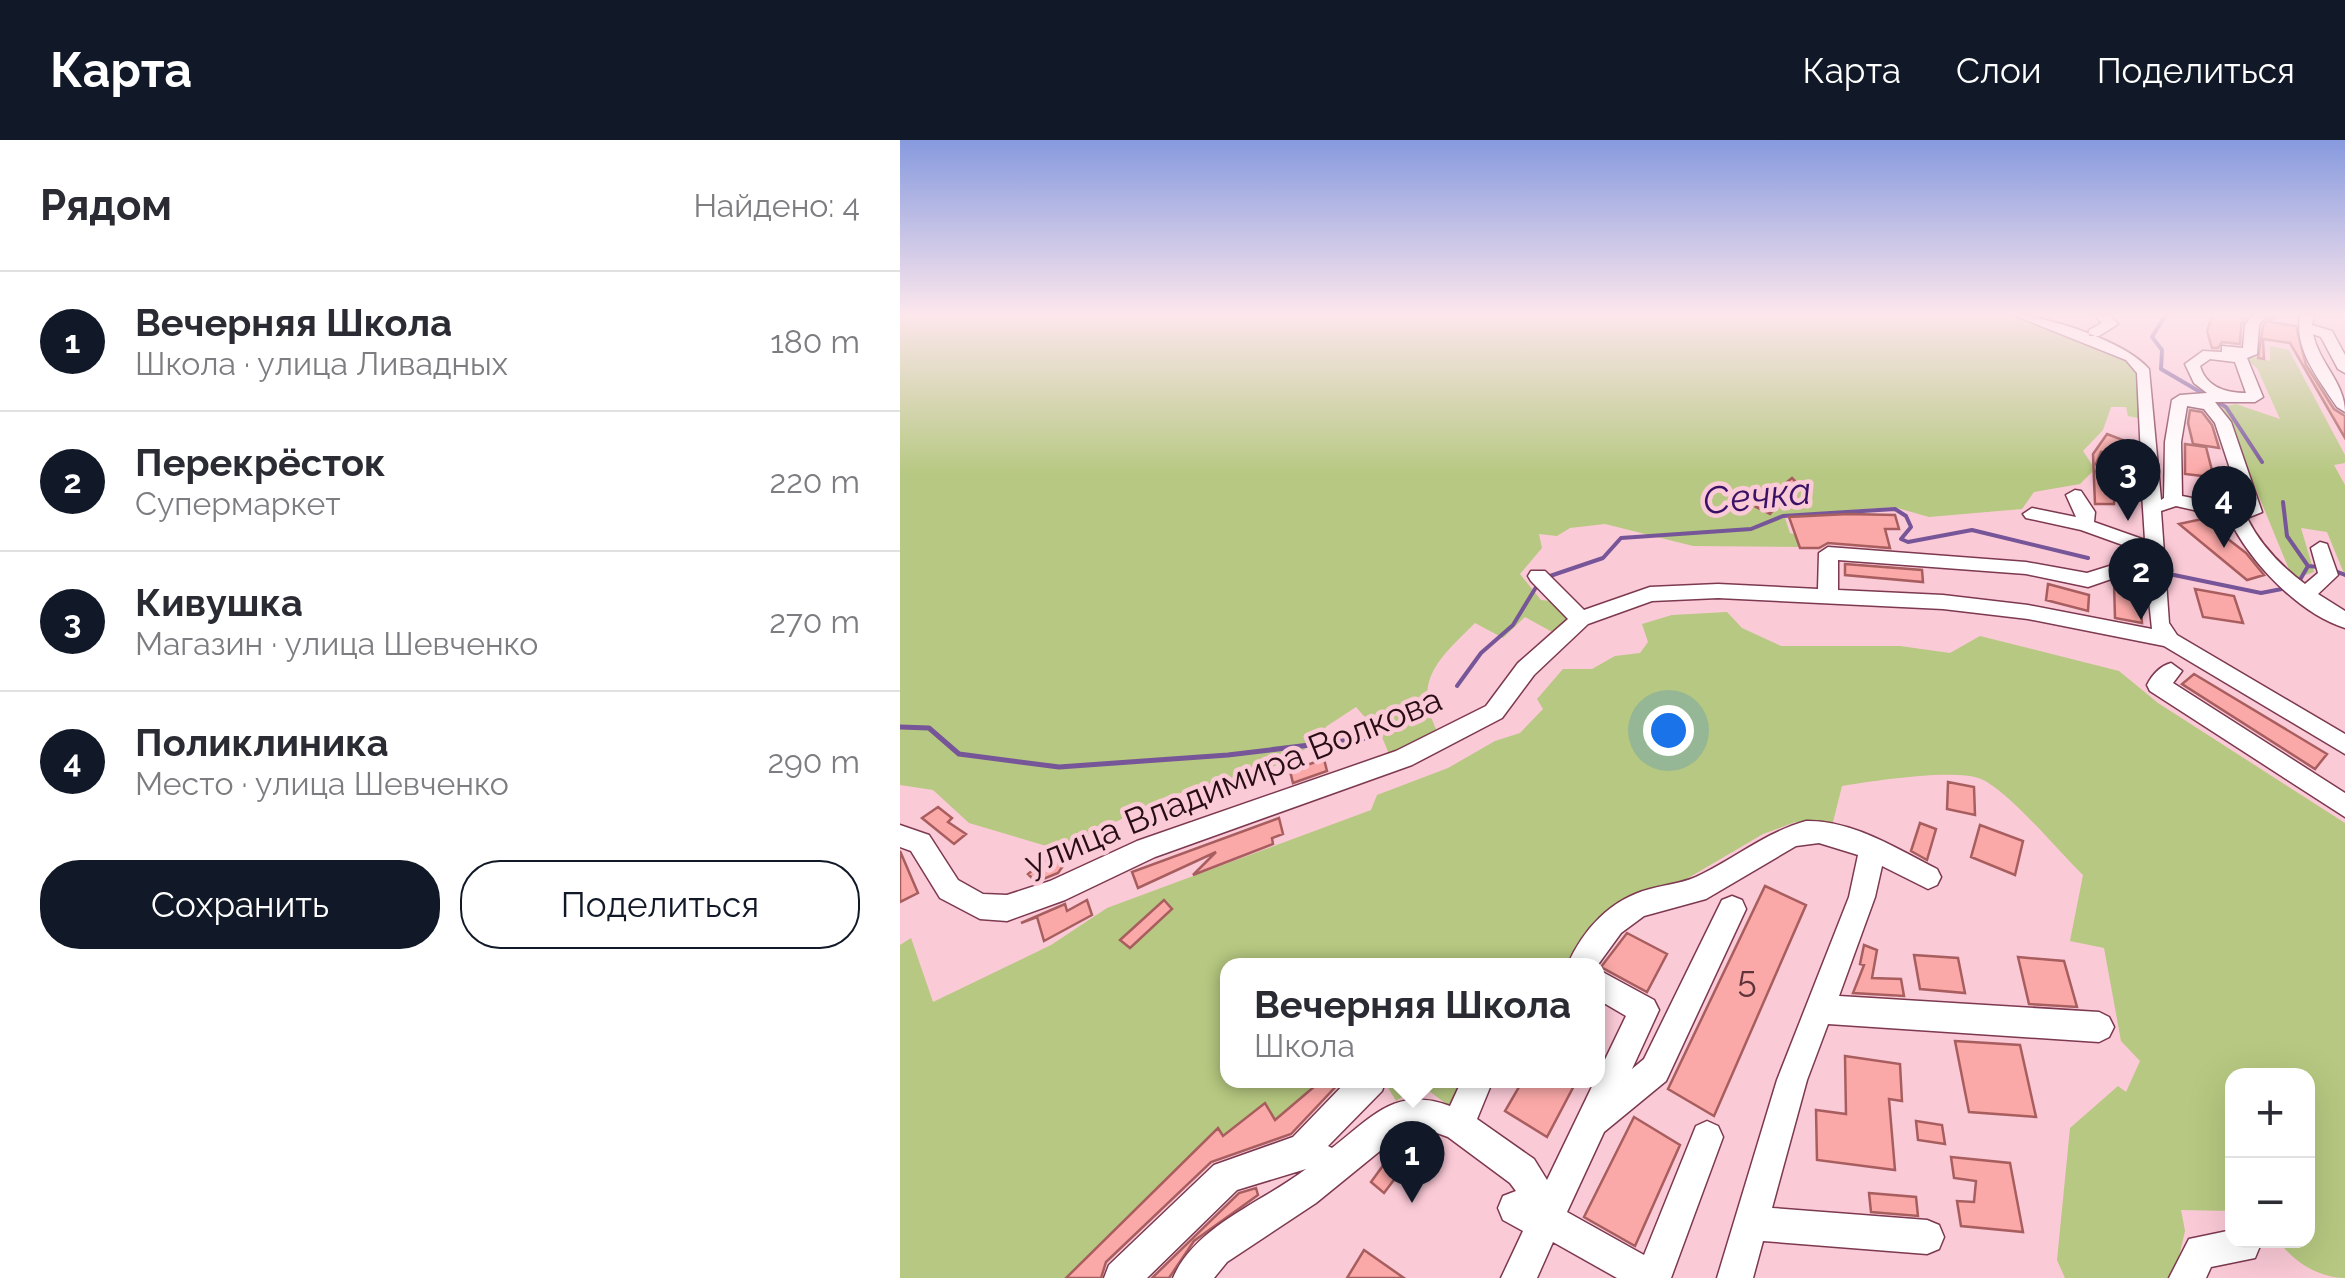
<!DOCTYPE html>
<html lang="ru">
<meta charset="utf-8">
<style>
body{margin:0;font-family:Raleway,sans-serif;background:#f2f2f3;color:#2b2b33}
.controls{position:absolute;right:30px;bottom:30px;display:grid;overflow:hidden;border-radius:20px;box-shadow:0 10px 40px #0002}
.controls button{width:90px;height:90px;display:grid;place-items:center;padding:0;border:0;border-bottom:2px solid #e1e1e2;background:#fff;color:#2b2b33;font:50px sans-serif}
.you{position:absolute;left:768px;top:590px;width:35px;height:35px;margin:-25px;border:8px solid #fff;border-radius:50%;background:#1a73e8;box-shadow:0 0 0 15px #1a73e833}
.badge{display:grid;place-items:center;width:65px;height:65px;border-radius:50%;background:#111827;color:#fff;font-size:32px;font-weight:700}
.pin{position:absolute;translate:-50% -82px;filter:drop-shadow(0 2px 5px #0008)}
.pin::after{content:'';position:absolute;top:52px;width:35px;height:30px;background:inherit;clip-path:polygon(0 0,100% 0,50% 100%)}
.popup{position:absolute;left:320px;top:818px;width:385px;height:130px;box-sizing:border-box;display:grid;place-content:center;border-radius:20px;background:#fff;filter:drop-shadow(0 2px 8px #0005);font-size:32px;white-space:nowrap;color:#7c7c81}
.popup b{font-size:38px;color:#2b2b33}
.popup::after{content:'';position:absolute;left:50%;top:100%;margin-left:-20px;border:20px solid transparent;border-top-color:#fff}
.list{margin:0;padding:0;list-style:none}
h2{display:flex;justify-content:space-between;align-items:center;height:130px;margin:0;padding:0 40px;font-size:42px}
h2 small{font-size:32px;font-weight:400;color:#7c7c81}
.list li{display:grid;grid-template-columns:65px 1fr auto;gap:30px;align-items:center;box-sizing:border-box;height:140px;padding:0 40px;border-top:2px solid #e1e1e2}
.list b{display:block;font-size:38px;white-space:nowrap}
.list p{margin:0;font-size:32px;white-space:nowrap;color:#7c7c81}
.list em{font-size:32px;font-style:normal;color:#7c7c81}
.actions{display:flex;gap:20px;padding:30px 40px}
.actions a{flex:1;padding:22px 0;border:2px solid #111827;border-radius:40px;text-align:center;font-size:35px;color:#111827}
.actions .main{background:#111827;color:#fff}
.map{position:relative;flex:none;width:1445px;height:1138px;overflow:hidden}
header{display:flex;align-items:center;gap:60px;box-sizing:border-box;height:140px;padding:0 50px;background:#111827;color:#fff}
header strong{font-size:48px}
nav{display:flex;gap:55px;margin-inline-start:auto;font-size:35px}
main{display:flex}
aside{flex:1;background:#fff}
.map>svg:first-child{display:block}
.green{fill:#b6c881}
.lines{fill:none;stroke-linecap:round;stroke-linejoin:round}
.stream-far1{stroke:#765598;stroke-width:4}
.stream{stroke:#765598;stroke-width:5}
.building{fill:#fba9a8;stroke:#a85e5f;stroke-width:2.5}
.minor-casing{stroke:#7c3950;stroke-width:3}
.minor{fill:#fff;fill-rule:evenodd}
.labels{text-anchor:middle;stroke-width:9;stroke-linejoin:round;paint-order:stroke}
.street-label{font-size:35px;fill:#280d16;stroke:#fbcad7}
.near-number-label{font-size:35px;fill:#5d343a}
.water-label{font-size:38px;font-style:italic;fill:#3a1265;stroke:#fbcad7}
</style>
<header>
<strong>Карта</strong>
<nav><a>Карта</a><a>Слои</a><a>Поделиться</a></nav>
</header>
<main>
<aside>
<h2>Рядом<small>Найдено: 4</small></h2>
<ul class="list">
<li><span class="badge">1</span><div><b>Вечерняя Школа</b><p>Школа · улица Ливадных</p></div><em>180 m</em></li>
<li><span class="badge">2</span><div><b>Перекрёсток</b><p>Супермаркет</p></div><em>220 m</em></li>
<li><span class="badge">3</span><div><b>Кивушка</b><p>Магазин · улица Шевченко</p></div><em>270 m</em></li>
<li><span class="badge">4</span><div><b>Поликлиника</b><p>Место · улица Шевченко</p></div><em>290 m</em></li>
</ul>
<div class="actions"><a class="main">Сохранить</a><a>Поделиться</a></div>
</aside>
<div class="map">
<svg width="1445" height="1138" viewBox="0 0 1445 1138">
<rect width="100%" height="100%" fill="#fbcad7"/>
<!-- green -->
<path class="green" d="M0 176H1115C1141 187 1224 211 1236 231 1244 244 1239 263 1238 278L1228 276 1226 267H1211L1203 290 1183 311 1195 329 1180 344 1134 352 1122 369 1029 377 994 367 884 375 890 393 900 396 903 407 793 406 705 384 670 388 657 396 639 394 642 408 620 434 641 460 659 462 673 476 654 493 625 477 603 498 575 483C539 519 512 540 537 591L489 614 482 597 456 567 427 586 404 610 313 660 311 645 265 657 160 710 69 683 33 650 0 645Z
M1370 206 1389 210 1445 315V323L1434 325 1445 345V436L1427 392 1401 388 1414 432 1393 439 1322 267 1336 264 1380 279 1357 228 1338 214 1370 221Z
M827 472 842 488 881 506H1000L1050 513 1080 496 1219 531 1258 563 1445 683V1138C1419 1138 1392 1121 1379 1101L1408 1100V936H1332V1071L1281 1070 1285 1091 1274 1138H1165L1157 1120 1170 988 1218 946 1226 952 1240 921 1221 901 1204 808 1170 801 1183 735C1159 712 1109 651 1081 639 1056 628 971 641 942 646L932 686 895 682 863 694 783 741 734 757 670 825 327 826V940L422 941 375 980 323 996 317 989 166 1138H0V805L11 798 33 862 151 805 207 768 471 670 477 655 548 628 595 601 620 593 643 569 637 559 663 529H692L715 516 740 513 748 502 742 484 772 475Z
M484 941H569L552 968 521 945 496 961Z"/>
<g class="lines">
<!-- stream-far1 -->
<path class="stream-far1" d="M1265 176 1252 197 1262 210 1261 229 1326 267 1362 322
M1383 362 1387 396 1408 426 1419 427
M1430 429 1445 435
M1274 435 1361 453 1387 448
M647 437 703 418 721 398 851 389 883 376 995 369 1006 376 1011 387 1001 399 1008 402 1072 390 1188 418
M1397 445 1408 426
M557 546 581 513 613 485 638 444"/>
<!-- stream -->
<path class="stream" d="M0 587 29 588 59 614 159 627 328 615 476 597"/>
</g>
<!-- building -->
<path class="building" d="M1312 176H1347L1341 185 1340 204 1322 202 1318 208H1312L1307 191Z
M1370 176H1377L1370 182 1396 186 1406 225 1434 269 1445 276V298L1390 203 1363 199 1364 219 1358 218 1363 186Z
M1290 270 1302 272 1312 285 1319 308 1293 304 1288 283Z
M1207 294 1223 300 1215 311 1201 312 1196 324 1200 333 1215 340 1214 364H1195L1193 314Z
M1285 304 1306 307 1314 338 1330 341 1337 363 1308 357 1302 336 1285 334Z
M892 338 896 342 870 374 856 367Z
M948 374 995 375 999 389H985L990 408 928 403 919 408H900L889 377Z
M1302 379 1346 413 1364 435 1347 440 1279 384Z
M945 424 1022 430 1023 442 945 435Z
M1220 440 1240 444 1242 483 1215 478 1214 442Z
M1148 444 1189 455 1188 471 1146 460Z
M1295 449 1334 456 1343 483 1303 477Z
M1294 534 1427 614 1415 629 1282 544Z
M424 619 427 631 393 643 390 631Z
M1048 642 1074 647 1075 675 1047 669Z
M305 654 304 669 268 676 270 661Z
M38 667 52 678 48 682 66 694 54 704 22 678Z
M379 678 383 694 372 698 373 704 293 735 316 712 238 748 232 732Z
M1020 683 1036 689 1027 720 1011 711Z
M1080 685 1123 701 1115 735 1071 717Z
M0 711 18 753 0 762Z
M151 715 163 726 158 733 136 742 128 734Z
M865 746 906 765 814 976 768 949Z
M187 760 192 775 144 801 137 777 121 783 165 764 167 771Z
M264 760 272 769 230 808 220 800Z
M727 793 767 814 747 852 701 827Z
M964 805 977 810 972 838 1001 839 1004 856 953 853 964 825 960 824Z
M1014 815 1058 818 1065 853 1020 849Z
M1118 817 1164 821 1177 867 1129 864Z
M1055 901 1120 905 1136 977 1069 972Z
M945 916 1000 924 1002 961 989 959 995 1030 917 1020 916 970 946 974Z
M422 940H442L391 994 311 1022 206 1122 201 1138H166L318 988 323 996 365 963 375 980Z
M623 940H677L647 997 605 971Z
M734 977 780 1005 735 1106 684 1077Z
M1016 981 1042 985 1045 1004 1018 1000Z
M495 1009 509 1020 484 1053 471 1042Z
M1051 1017 1110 1023 1123 1092 1061 1086 1057 1061 1074 1062 1076 1041 1054 1038Z
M356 1048 358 1055 294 1101 269 1138H252L339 1053Z
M969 1053 1016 1057 1018 1076 971 1072Z
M464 1110 504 1138H447Z"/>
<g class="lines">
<defs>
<path id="minor" d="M1116 176C1151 176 1227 203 1249 229L1261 360 1264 358 1265 302 1272 260 1280 255 1307 253 1294 243 1285 224 1303 211 1322 212V206L1343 208 1345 185 1352 176H1366L1359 185 1357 214 1347 218 1363 257 1355 262H1315L1331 282 1362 372 1347 378C1361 406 1381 426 1405 444L1418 433 1411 408 1420 402 1427 404 1438 435 1418 454 1445 471V488C1399 474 1349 421 1329 378L1276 366 1261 371 1269 483 1277 495 1445 594V614L1264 506 1128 479 1043 469 818 458 752 461 688 484 634 535 602 578 512 625 255 717 165 760 107 781 80 779 40 758 11 711 0 707V685L29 695 58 740 83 754 107 755 150 741 237 701 496 611 586 566 618 523 668 479 631 441 628 436 631 431H645L684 470 750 447 818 444 918 449 919 413 928 407 1126 422 1187 433 1219 423 1246 428 1245 413 1181 390 1126 378 1123 374 1132 368 1176 377 1166 355 1175 350 1181 351 1195 372 1194 382 1245 400 1242 353 1199 325 1203 315H1215L1216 323 1242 338 1237 233 1226 220ZM1310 219 1335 222 1346 253C1326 253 1306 247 1300 226ZM1287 266 1304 269 1315 283 1343 368 1282 356 1281 302ZM938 420 1126 434 1188 447 1220 436 1247 441 1252 489 1128 465 1043 455 938 450Z
M1195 176H1211L1218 184 1199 196H1189V190L1202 183Z
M1400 176H1414L1412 185 1432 191 1445 215V233L1438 229 1421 197 1413 194C1419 223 1445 243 1445 272L1437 267C1419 239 1394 210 1400 176Z
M1271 523 1282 531 1273 543 1445 653V677L1250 551 1247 545C1252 535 1260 526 1271 523Z
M906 681C953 680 997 709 1037 729L1041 737 1037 745 1028 749 982 726 975 757 939 856 1199 872 1209 877 1214 887 1209 897 1199 902 928 884 907 940 872 1068 1027 1080 1039 1085 1044 1097 1039 1109 1027 1114 863 1101 853 1138H817L877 940 949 757 958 715 919 703 896 706 806 759 744 776 721 793 697 826H667C683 789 711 759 750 749 768 744 786 743 802 734 838 716 867 692 906 681Z
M832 756 842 760 846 769 766 941 704 992 667 1072 744 1115 796 986 807 981 818 986 823 997 771 1138H717L653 1102 637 1138H601L623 1091 603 1080 598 1068 603 1056 616 1051 610 1043 548 997 526 989 502 993 416 1063 327 1122 314 1138H273C295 1086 363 1062 406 1029L337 1050 247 1138H204L209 1125 314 1025 393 997 448 940H486L482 951 428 1006 432 1008C473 976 496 946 550 966L562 940H593L577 979 634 1019 647 1040 726 876 697 859V829L754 860 759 870 732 929 744 919 822 760Z
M1332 1090V1100H1358L1360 1106 1355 1118 1311 1127 1306 1138H1269L1289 1099Z"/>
</defs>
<!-- minor casing -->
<use href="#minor" class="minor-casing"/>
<!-- minor -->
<use href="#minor" class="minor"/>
</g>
<!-- sky -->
<linearGradient id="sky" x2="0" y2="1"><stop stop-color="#879ade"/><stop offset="0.52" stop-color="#fde7ed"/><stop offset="1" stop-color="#fde7ed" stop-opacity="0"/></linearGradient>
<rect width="1445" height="336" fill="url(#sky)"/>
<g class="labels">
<!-- street labels -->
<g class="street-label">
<text transform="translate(333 641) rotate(-22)" y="12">улица Владимира Волкова</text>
</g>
<!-- near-number labels -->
<g class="near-number-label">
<text x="847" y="852">5</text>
</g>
<!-- water labels -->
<g class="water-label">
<text transform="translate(857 356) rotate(-6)" y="13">Сечка</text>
</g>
</g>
</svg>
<div class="controls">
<button>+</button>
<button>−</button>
</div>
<div class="you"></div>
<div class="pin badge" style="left:512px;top:1063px">1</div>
<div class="popup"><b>Вечерняя Школа</b>Школа</div>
<div class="pin badge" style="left:1241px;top:480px">2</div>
<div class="pin badge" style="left:1228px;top:381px">3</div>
<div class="pin badge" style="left:1324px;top:408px">4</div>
</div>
</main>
